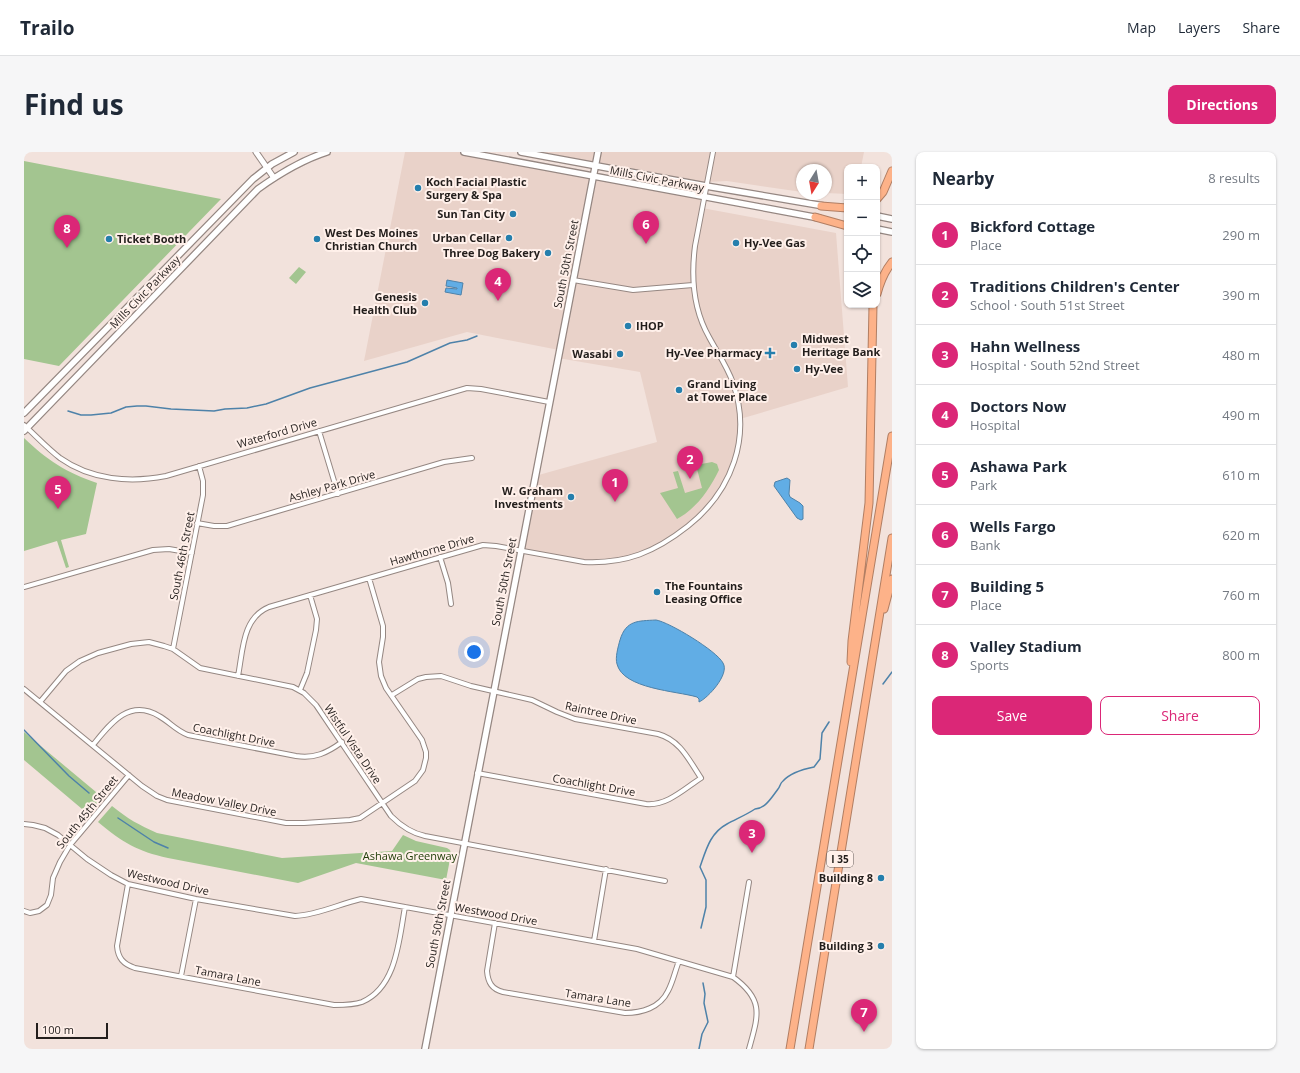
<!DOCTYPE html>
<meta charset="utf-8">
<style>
body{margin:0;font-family:"Open Sans",sans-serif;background:#f6f6f7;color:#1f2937}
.controls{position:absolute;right:12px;top:12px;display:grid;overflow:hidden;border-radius:8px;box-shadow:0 1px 3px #0004}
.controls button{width:36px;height:36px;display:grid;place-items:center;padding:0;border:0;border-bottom:1px solid #e0e1e3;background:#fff;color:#1f2937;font:20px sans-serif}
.compass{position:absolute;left:772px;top:12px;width:36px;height:36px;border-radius:50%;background:#fff;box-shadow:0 1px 3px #0004;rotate:191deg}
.scale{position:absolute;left:12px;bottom:10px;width:72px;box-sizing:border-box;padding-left:4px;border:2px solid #231e1c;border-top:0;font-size:11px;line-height:14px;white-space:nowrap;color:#231e1c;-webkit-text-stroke:3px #fff0ea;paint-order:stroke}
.you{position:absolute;left:450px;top:500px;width:14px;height:14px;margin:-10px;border:3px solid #fff;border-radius:50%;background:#1a73e8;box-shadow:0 0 0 6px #1a73e833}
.badge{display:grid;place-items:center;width:26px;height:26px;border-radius:50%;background:#db2777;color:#fff;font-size:13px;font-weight:700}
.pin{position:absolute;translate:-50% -33px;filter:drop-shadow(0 1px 2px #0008)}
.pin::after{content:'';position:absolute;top:21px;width:14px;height:12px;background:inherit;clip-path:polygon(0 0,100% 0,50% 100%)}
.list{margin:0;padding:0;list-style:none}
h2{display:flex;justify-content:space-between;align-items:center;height:52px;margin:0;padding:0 16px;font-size:17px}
h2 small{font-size:13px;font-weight:400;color:#747a83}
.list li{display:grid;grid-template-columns:26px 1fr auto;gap:12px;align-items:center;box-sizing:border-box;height:60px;padding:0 16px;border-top:1px solid #e0e1e3}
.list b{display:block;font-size:15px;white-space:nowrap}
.list p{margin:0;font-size:13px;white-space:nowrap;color:#747a83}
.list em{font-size:13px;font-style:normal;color:#747a83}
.actions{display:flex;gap:8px;padding:12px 16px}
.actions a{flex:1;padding:9px 0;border:1px solid #db2777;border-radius:8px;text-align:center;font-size:14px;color:#db2777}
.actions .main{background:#db2777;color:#fff}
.icon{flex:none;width:22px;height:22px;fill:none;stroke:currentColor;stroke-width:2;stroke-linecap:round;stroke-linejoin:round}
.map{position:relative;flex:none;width:868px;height:897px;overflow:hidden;border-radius:8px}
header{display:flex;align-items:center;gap:24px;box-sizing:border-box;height:56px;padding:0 20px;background:#fff;border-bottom:1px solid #e0e1e3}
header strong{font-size:19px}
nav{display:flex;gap:22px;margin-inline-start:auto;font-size:14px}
.intro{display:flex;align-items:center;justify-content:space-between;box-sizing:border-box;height:96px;padding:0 24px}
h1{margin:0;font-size:28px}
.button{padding:10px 18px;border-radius:8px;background:#db2777;color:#fff;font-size:14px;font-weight:700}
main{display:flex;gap:24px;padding:0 24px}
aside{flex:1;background:#fff;border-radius:8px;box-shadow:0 1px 3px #0004}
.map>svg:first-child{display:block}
.built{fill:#e9d2c9}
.green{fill:#a3c590}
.water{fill:#61ade5;stroke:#4e82a9}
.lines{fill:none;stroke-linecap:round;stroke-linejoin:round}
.stream{stroke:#4e82a9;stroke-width:1.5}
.minor-casing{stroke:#958782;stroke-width:6}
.tertiary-casing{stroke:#958782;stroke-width:7}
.secondary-casing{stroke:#958782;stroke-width:8}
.motorway-casing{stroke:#b17e63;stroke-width:9}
.minor{stroke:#fff;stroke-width:4}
.tertiary{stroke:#fff;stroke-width:5}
.secondary{stroke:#fff;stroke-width:5.5}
.motorway{stroke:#fdb289;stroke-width:7}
.poi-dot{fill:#257fad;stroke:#fff0ea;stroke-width:1.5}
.labels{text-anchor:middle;stroke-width:4;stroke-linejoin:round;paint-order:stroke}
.shield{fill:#fff0ea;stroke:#655d5a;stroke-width:1}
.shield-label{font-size:10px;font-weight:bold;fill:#231e1c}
.street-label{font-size:11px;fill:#231e1c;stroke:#fff0ea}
.poi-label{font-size:11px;font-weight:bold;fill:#231e1c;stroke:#fff0ea;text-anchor:start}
.park-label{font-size:11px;fill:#223f0a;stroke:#fff0ea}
</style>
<header>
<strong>Trailo</strong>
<nav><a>Map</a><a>Layers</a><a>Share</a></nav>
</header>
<div class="intro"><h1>Find us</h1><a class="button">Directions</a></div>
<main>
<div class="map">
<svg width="868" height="897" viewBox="0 0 868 897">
<rect width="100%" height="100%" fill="#f2e2dc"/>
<!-- built -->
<path class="built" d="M381 0H440L680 45 678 56 812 81 824 235 716 267 714 292 700 334 666 373 617 403 573 411 496 398 511 324 633 290 616 220 534 206 535 198 443 180 340 209Z
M497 0H840L837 15H823V42L802 41V18H778V40L703 29 683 30 682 34Z"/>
<!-- green -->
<path class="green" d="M0 9 197 47 35 214 0 207Z
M275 115 282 120 272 132 265 126Z
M0 286C23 308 43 321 73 331L62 382 37 388 45 415 42 416 33 389 0 399Z
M688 310 693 312 695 318C685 338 673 356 653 367L636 341 654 336 649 320 654 319 661 341 678 336 672 313Z
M0 580 78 645 64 662 0 608Z
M88 654C104 667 115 673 133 681L258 706 368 699 379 683 392 689 423 696 426 698 427 702 422 728 332 711 274 731 144 706C113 699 99 691 74 670Z"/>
<!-- water -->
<path class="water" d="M423 128 439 131 437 143 421 140 422 136 433 137V136L422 134Z
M763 326 766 328 765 342 766 345 776 351 779 354V367L777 368 773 366 750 334 751 330Z
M632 468C645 470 693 499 699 511 706 522 684 546 675 550V547L673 545C653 539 599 537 593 512 591 506 594 495 596 488 602 468 614 469 632 468Z"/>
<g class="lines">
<!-- stream -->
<path class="stream" d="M44 259 57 263H67L87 261 102 255 113 254H122L147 257 190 259 201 257 223 256 242 252 286 236 383 210 426 191 443 188 453 184
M859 532 868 520
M0 578 45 624 65 641
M94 666 130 690 144 696
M677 776 682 755V728L676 715C682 698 686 681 703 672 712 667 722 663 731 657 741 657 748 645 754 637 756 635 756 631 759 629 766 621 780 617 790 615L796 607 798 581 805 570
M675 897 678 882 684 870 680 851 681 842 679 831"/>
<defs>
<path id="minor" d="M549 128 609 138 669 133
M0 273C12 284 23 296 36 306 67 328 106 331 142 324L443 236 457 237 525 250
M295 279 314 342
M173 371 190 374H203L420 310 448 306
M416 405 424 431 427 452
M0 435 129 398 145 397 168 401
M149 497 179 343V329L175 314
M214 524C219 499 218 466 245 455L459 393 472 394 560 410C602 412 631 400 664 374 708 339 728 285 709 231 703 214 693 200 685 185 669 157 667 125 671 94L689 0
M0 537 118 634 133 644 143 648 262 671H280L326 668 336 666 391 629 399 618 402 606V600L398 588 362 536 357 524 355 510 359 485V474L345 426
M276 538 283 521 292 478 293 467 286 443
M368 543 394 527 402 525 417 524 447 534 508 548 533 560 551 567 634 582C656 588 665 608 677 626 660 637 643 654 622 652L453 621
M16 550 42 519 56 509 74 501 107 492 125 490 140 494 149 497 176 516 269 535 280 541 292 553 367 664C377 674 387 681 401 684L641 729
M69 593C86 572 105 546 135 564 146 570 151 578 164 583L272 604C290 607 303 601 318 590
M0 672 9 673 21 676 34 683 63 707 87 723 104 732 172 747 271 764C294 763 315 752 337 747L613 797 709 825C741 848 734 864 725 897
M104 732 93 794C94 806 99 812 111 816L310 853C320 853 330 853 338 850 373 835 375 787 381 755
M0 759 6 761 15 759 23 753 27 743 29 726 36 710 46 693 105 623
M471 771 463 819C464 831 468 837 479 840L601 861C617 861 636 856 644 839 649 830 651 819 655 809
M570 789 582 717
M157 824 172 747
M709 825 725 730"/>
<path id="tertiary" d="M232 0 250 26"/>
<path id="secondary" d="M440 0 795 66
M497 0 682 34 800 54
M853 64 868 67
M853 77 868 80
M0 261 229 27 248 12 270 0
M0 279 234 37C255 22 278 8 303 0
M401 897 574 0"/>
<path id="motorway" d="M853 47 859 40 868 19
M797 54 823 56
M791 65 823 74
M853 142C856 130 860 120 868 110
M860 457 868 427
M827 510 828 489 845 351 849 153
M766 897 868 284
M785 897 868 386"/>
</defs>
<!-- minor casing -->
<use href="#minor" class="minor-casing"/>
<!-- tertiary casing -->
<use href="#tertiary" class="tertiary-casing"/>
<!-- secondary casing -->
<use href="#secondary" class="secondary-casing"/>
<!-- motorway casing -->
<use href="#motorway" class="motorway-casing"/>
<!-- minor -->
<use href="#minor" class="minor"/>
<!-- tertiary -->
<use href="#tertiary" class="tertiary"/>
<!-- secondary -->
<use href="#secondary" class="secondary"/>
<!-- motorway -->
<use href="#motorway" class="motorway"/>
</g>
<!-- markers -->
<g class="poi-dot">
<circle cx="394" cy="36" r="4"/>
<circle cx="489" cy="62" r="4"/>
<circle cx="485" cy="86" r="4"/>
<circle cx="85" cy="87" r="4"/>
<circle cx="293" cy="87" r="4"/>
<circle cx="712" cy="91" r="4"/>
<circle cx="524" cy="101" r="4"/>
<circle cx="401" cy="151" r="4"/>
<circle cx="604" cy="174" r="4"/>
<circle cx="770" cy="193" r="4"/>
<path d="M744 195h4v4h4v4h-4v4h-4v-4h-4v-4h4z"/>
<circle cx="596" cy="202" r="4"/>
<circle cx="773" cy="217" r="4"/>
<circle cx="655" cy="238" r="4"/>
<circle cx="547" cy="345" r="4"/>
<circle cx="633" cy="440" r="4"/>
<circle cx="857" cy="726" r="4"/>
<circle cx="857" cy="794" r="4"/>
</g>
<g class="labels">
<!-- shield labels -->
<rect class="shield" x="803" y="699" width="26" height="16" rx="3"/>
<g class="shield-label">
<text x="816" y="711">I 35</text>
</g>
<!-- street labels -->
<g class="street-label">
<text transform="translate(633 27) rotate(11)" y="4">Mills Civic Parkway</text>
<text transform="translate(542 112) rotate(-79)" y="4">South 50th Street</text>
<text transform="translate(121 140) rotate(-46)" y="4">Mills Civic Parkway</text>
<text transform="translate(253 281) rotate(-16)" y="4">Waterford Drive</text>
<text transform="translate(308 334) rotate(-16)" y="4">Ashley Park Drive</text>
<text transform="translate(408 398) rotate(-16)" y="4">Hawthorne Drive</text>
<text transform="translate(158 404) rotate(-79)" y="4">South 46th Street</text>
<text transform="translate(480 430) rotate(-79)" y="4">South 50th Street</text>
<text transform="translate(577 561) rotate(12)" y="4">Raintree Drive</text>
<text transform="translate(210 583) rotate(11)" y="4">Coachlight Drive</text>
<text transform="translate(329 592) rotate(56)" y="4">Wistful Vista Drive</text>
<text transform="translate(570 633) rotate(10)" y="4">Coachlight Drive</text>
<text transform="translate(200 650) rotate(11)" y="4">Meadow Valley Drive</text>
<text transform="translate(63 660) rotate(-51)" y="4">South 45th Street</text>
<text transform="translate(144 730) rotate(13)" y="4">Westwood Drive</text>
<text transform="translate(472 762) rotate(10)" y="4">Westwood Drive</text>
<text transform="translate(414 772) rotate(-79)" y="4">South 50th Street</text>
<text transform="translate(204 824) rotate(11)" y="4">Tamara Lane</text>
<text transform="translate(574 846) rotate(9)" y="4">Tamara Lane</text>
</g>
<!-- poi labels -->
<g class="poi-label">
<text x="402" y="34">Koch Facial Plastic<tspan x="402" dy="13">Surgery &amp; Spa</tspan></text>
<text x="481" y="66" text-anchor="end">Sun Tan City</text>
<text x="301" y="85">West Des Moines<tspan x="301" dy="13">Christian Church</tspan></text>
<text x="477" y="90" text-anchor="end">Urban Cellar</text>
<text x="93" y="91">Ticket Booth</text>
<text x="720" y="95">Hy-Vee Gas</text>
<text x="516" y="105" text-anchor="end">Three Dog Bakery</text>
<text x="393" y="149" text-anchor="end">Genesis<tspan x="393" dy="13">Health Club</tspan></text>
<text x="612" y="178">IHOP</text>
<text x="778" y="191">Midwest<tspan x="778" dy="13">Heritage Bank</tspan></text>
<text x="738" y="205" text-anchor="end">Hy-Vee Pharmacy</text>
<text x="588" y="206" text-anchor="end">Wasabi</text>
<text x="781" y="221">Hy-Vee</text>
<text x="663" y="236">Grand Living<tspan x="663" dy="13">at Tower Place</tspan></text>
<text x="539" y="343" text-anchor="end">W. Graham<tspan x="539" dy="13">Investments</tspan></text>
<text x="641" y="438">The Fountains<tspan x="641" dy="13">Leasing Office</tspan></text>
<text x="849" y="730" text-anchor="end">Building 8</text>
<text x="849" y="798" text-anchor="end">Building 3</text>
</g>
<!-- park labels -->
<g class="park-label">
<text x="386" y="708">Ashawa Greenway</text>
</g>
</g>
</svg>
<div class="controls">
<button>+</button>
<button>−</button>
<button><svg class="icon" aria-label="locate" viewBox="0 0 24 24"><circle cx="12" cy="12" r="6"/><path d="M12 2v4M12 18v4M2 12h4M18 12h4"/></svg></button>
<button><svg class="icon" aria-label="layers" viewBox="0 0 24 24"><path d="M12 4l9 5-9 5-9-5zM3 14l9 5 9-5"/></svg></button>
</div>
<svg class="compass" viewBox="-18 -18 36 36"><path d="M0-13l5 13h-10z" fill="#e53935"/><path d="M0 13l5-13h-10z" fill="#747a83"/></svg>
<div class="scale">100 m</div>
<div class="you"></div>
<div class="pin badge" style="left:591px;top:350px">1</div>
<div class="pin badge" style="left:666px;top:327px">2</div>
<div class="pin badge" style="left:728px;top:701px">3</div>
<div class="pin badge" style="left:474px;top:149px">4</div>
<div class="pin badge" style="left:34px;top:357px">5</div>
<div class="pin badge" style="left:622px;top:92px">6</div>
<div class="pin badge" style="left:840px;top:880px">7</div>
<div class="pin badge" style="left:43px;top:96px">8</div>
</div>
<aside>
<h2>Nearby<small>8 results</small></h2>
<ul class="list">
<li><span class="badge">1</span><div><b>Bickford Cottage</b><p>Place</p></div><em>290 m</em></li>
<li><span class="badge">2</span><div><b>Traditions Children's Center</b><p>School · South 51st Street</p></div><em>390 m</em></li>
<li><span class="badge">3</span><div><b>Hahn Wellness</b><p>Hospital · South 52nd Street</p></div><em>480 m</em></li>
<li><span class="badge">4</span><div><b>Doctors Now</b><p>Hospital</p></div><em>490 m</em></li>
<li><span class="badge">5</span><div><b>Ashawa Park</b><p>Park</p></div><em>610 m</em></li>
<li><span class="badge">6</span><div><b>Wells Fargo</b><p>Bank</p></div><em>620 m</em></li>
<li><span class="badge">7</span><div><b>Building 5</b><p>Place</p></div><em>760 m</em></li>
<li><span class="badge">8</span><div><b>Valley Stadium</b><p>Sports</p></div><em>800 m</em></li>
</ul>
<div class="actions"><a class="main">Save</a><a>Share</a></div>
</aside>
</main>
